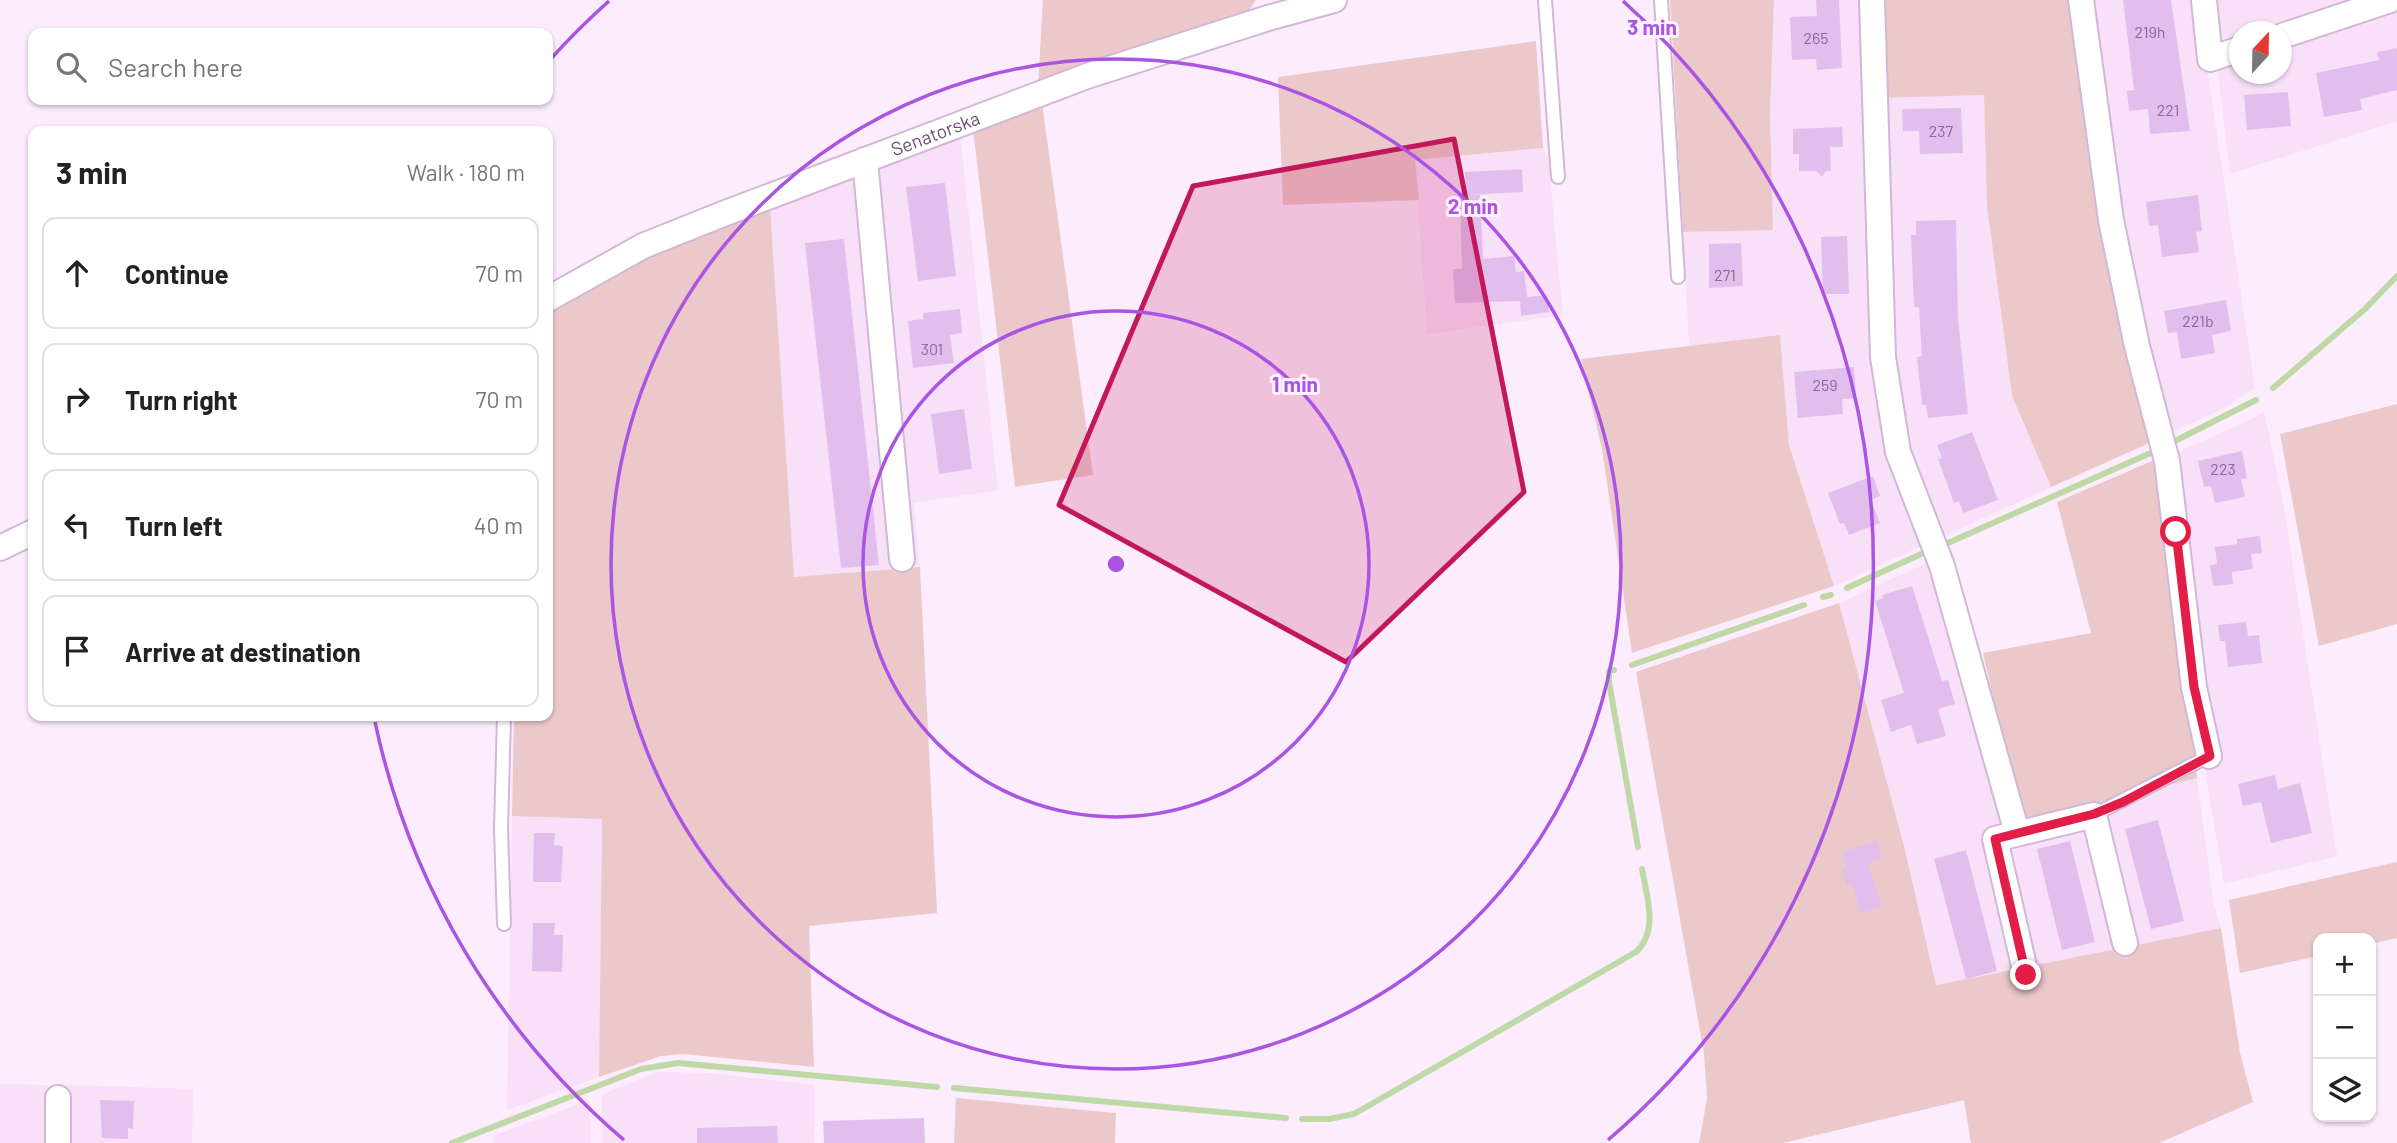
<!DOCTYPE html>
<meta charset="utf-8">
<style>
body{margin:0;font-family:Barlow,sans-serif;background:#f2f2f2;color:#222}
.controls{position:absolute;right:21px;bottom:21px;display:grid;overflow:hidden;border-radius:14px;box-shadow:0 2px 5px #0004}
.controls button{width:63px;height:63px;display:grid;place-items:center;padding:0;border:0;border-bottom:2px solid #e0e0e0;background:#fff;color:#222;font:35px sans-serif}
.compass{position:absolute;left:2229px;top:21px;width:63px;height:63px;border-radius:50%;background:#fff;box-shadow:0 2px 5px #0004;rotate:22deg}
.stop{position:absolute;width:21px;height:21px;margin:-16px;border:5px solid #e11d48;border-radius:50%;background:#fff}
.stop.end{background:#e11d48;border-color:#fff;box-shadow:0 2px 7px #0008}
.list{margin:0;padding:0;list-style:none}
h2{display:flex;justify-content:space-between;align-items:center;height:91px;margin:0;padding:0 28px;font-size:30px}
h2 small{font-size:23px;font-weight:400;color:#767676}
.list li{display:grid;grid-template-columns:46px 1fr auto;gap:21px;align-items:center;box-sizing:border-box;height:112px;margin:0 14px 14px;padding:0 14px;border:2px solid #e0e0e0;border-radius:14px}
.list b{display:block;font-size:26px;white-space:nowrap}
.list em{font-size:23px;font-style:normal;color:#767676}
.icon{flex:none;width:38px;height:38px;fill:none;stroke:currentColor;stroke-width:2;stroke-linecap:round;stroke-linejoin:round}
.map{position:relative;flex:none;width:2397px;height:1143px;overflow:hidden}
.search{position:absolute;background:#fff;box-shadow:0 2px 5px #0004;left:28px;top:28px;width:525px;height:77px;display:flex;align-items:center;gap:18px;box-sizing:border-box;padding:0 24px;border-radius:14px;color:#767676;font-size:26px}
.panel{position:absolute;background:#fff;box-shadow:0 2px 5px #0004;left:28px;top:126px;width:525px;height:595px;border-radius:14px}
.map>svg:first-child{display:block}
.residential{fill:#f8e0f9}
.green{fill:#ebc9ca}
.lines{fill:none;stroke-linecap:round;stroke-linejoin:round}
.stream{stroke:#bed9a6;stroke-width:6}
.building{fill:#e2beed}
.service-casing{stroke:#d1b8d7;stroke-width:16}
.minor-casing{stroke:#d1b8d7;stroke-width:28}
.service{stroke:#fff;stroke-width:12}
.minor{stroke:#fff;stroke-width:24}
.route{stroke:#e11d48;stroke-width:9}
.marked{fill:#c2185b;fill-opacity:0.2;stroke:#c2185b;stroke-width:5;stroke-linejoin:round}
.ring{fill:none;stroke:#aa54e4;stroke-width:3.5}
.labels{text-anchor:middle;stroke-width:6;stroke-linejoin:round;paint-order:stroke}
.number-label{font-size:16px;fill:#8a6a96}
.street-label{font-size:19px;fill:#6d4e79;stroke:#fef2ff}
.centre{fill:#aa54e4;stroke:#fef2ff;stroke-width:3.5}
.ring-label{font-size:21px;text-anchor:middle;font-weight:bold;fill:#aa54e4;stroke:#fef2ff;stroke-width:6;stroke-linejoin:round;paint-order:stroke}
</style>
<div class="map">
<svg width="2397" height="1143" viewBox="0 0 2397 1143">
<rect width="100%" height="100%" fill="#fcecfd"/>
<!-- residential -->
<path class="residential" d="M1774 0H1863L1875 352 1926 544 1834 586 1789 445 1780 335 1689 346 1683 232 1773 229 1770 113Z
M2089 0H2197L2255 388 2224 408 2166 435 2133 302Z
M2214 0H2360L2264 31 2240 32 2239 40 2231 43 2218 35Z
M2397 5V121L2230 174 2217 64 2239 57 2240 74H2282V43Z
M1984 95 1987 206 2012 396 2051 487 1942 537 1905 446 1891 329 1883 98Z
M960 133 998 490 914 503 920 567 794 578 770 206Z
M1543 148 1548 156 1563 315 1427 334 1415 160Z
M2264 411 2283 501 2337 856 2224 884 2206 776 2205 703 2171 455 2254 418Z
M1931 561 1987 744 1979 746 2006 826 2197 778 2213 900 2221 928 1936 985 1905 850 1839 603Z
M512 816 602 818 599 1077 507 1110Z
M657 1072 710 1073 815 1085 814 1143H603L601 1095Z
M0 1084 48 1085 47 1143H0Z
M69 1085 193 1089 192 1143H68Z
M589 1100 591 1143H493V1136Z"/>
<!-- green -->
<path class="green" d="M1043 0H1256L1244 18 1038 86Z
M1670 0H1774L1770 113 1773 230 1683 232Z
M1882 0H2076L2154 441 2051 487 2012 396 1987 206 1984 95 1883 98Z
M1536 41 1543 148 1415 160 1419 200 1283 205 1278 77Z
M1042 103 1093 475 1015 487 973 129Z
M770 206 794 577 920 567 937 913 809 926 814 1067 683 1054 661 1056 599 1077 602 819 512 816 514 716H548V311L626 264Z
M1780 335 1789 445 1834 586 1632 653 1602 449 1581 359Z
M2397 404V624L2319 646 2280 434Z
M2159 458 2197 778 2022 821 1983 653 2091 633 2057 502Z
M1839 603 1905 850 1936 985 2221 928 2240 1053 2253 1102 2159 1143H1971L1964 1100 1783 1143H1699L1707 1099 1704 1054 1636 672Z
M2397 862V938L2371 944V938H2318V956L2240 973 2229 900Z
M956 1098 1116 1113 1115 1143H954Z"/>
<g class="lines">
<!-- stream -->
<path class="stream" d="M2273 388 2365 309 2397 276
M2171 443 2256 400
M1948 543 2155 451
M1847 588 1921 554
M1823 597 1831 595
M1632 665 1804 605
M1614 670 1609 671V682L1638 847
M954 1088 1286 1118
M1302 1119H1329L1354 1114 1636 952C1659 930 1647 898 1642 869
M452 1143 641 1069 678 1063 937 1087"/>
</g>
<!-- building -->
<path class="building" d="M1816 0H1839L1842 68 1817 70 1816 59 1792 60 1790 17 1817 16Z
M2123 0H2171L2190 131 2150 134 2148 109 2129 111 2127 91 2134 90Z
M2397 48V90L2360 99 2362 110 2324 117 2316 73 2379 60 2377 52Z
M2288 92 2291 126 2247 130 2244 95Z
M1961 108 1963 153 1920 154 1919 131H1903L1902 109Z
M1842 127 1843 147H1830L1831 171H1826L1822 177 1816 171H1799V154H1793V129Z
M1522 169 1523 192 1466 195 1465 172Z
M945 183 956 276 918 281 906 187Z
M1460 195H1480L1483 259 1514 256 1516 272 1524 271 1527 297 1547 295 1549 312 1521 316 1520 301 1455 303 1453 269H1462Z
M2198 195 2202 231 2196 232 2199 252 2162 257 2158 225 2149 226 2146 202Z
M1956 220 1958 319 1968 414 1928 418 1926 405H1922L1917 357 1922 356 1919 307H1914L1911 235H1916V221Z
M1847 236 1849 294H1823L1821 237Z
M844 239 879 565 841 568 805 243Z
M1741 243 1743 286 1709 288V244Z
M2226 300 2231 331 2212 335 2215 353 2181 359 2177 332 2168 333 2164 311Z
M960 309 962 333 950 335 954 363 913 368 908 321 923 319V313Z
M1854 367 1856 398 1842 399 1843 414 1798 418 1794 372Z
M964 409 972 469 939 474 931 414Z
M1972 432 1998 500 1963 513 1959 501 1954 503 1938 459 1942 458 1937 445Z
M2242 451 2247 478 2241 479 2245 497 2215 503 2211 486 2204 487 2198 461Z
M1873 476 1880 496 1871 500 1880 523 1849 535 1844 523 1840 524 1828 493Z
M2260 536 2262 553 2251 554 2253 569 2232 572 2233 584 2213 586 2210 565 2217 564 2215 547 2237 544V539Z
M1912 586 1942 681 1948 680 1955 704 1938 709 1946 736 1917 744 1911 725 1891 732 1881 700 1904 693 1875 601 1883 598 1882 595Z
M2246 622 2248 636 2259 635 2262 663 2228 667 2225 641H2220L2218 625Z
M2275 775 2278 789 2300 783 2312 833 2271 843 2261 802 2243 806 2238 784Z
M2158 820 2184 921 2151 929 2125 829Z
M534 833H555L554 845 563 846 561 882H533Z
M1877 841 1882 859 1868 863 1882 907 1861 913 1852 884 1846 885 1842 870 1847 869 1842 852Z
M2070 841 2095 942 2062 950 2037 849Z
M1966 850 1997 971 1966 979 1934 859Z
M533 923H555L554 935H563L562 972 532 971Z
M100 1100 134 1101 133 1129 128 1128V1139L102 1138Z
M924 1118 925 1143H824L823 1121Z
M777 1126 778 1143H697V1128Z"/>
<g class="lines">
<defs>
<path id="service" d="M1545 0 1558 177
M1661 0 1678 277
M504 716 501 829 504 924
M2094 815 2209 756"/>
<g id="minor">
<path d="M1872 0 1883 357 1898 452 1942 566 2017 833"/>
<path d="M2081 0 2111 220 2137 346 2167 461 2194 687 2209 756"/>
<path d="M2204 0 2210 59 2240 49"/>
<path d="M2282 36 2390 0"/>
<path d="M865 160 902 559"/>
<path id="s1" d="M548 299 643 246 723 214 1087 76 1268 18 1334 0"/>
<path d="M0 548 33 532"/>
<path d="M2026 975 1995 839 2094 815 2125 943"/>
<path d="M58 1143V1098"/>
</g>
</defs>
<!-- service casing -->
<use href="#service" class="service-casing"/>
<!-- minor casing -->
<use href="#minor" class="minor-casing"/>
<!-- service -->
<use href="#service" class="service"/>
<!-- minor -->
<use href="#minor" class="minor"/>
</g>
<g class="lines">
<!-- route -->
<path class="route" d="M2026 975 1995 839 2094 814 2123 802 2210 756 2194 687 2176 532"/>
</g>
<!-- marked area -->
<path class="marked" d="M1454 139 1524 492 1346 662 1059 505 1193 186Z"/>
<!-- distance rings -->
<g class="ring">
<circle cx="1116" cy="564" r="253"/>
<circle cx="1116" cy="564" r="505"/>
<path d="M624 1140A758 758 0 0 1 375 722M548 62A758 758 0 0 1 609 1M1623 1A758 758 0 0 1 1608 1140"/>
</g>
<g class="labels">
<!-- number labels -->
<g class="number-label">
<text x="2150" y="38">219h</text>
<text x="1816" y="44">265</text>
<text x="2168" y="116">221</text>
<text x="1941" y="137">237</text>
<text x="1725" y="281">271</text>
<text x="2198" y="327">221b</text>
<text x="932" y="355">301</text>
<text x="1825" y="391">259</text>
<text x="2223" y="475">223</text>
</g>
<!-- street labels -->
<g class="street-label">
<text dy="7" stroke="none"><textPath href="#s1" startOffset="422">Senatorska</textPath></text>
</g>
</g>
<circle cx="1116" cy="564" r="10" class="centre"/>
<g class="ring-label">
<text x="1652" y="35">3 min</text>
<text x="1473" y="214">2 min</text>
<text x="1295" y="392">1 min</text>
</g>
</svg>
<div class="controls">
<button>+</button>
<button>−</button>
<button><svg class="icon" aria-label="layers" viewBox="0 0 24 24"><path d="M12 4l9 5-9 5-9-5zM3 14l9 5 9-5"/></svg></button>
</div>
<svg class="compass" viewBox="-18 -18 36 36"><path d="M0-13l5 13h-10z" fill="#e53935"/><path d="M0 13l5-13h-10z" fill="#767676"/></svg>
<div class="stop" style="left:2176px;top:532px"></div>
<div class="stop end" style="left:2026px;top:975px"></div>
<div class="search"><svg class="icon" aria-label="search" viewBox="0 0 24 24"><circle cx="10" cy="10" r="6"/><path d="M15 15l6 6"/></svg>Search here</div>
<section class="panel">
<h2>3 min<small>Walk · 180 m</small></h2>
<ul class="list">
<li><svg class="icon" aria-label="ahead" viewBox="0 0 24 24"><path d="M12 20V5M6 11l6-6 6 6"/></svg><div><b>Continue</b></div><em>70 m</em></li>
<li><svg class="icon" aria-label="right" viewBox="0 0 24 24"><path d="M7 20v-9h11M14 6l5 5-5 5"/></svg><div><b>Turn right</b></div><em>70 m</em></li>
<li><svg class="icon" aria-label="left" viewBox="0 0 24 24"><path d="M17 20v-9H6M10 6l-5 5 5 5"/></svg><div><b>Turn left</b></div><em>40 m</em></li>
<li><svg class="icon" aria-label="arrive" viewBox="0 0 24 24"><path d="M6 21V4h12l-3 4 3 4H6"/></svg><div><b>Arrive at destination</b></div></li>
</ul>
</section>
</div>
